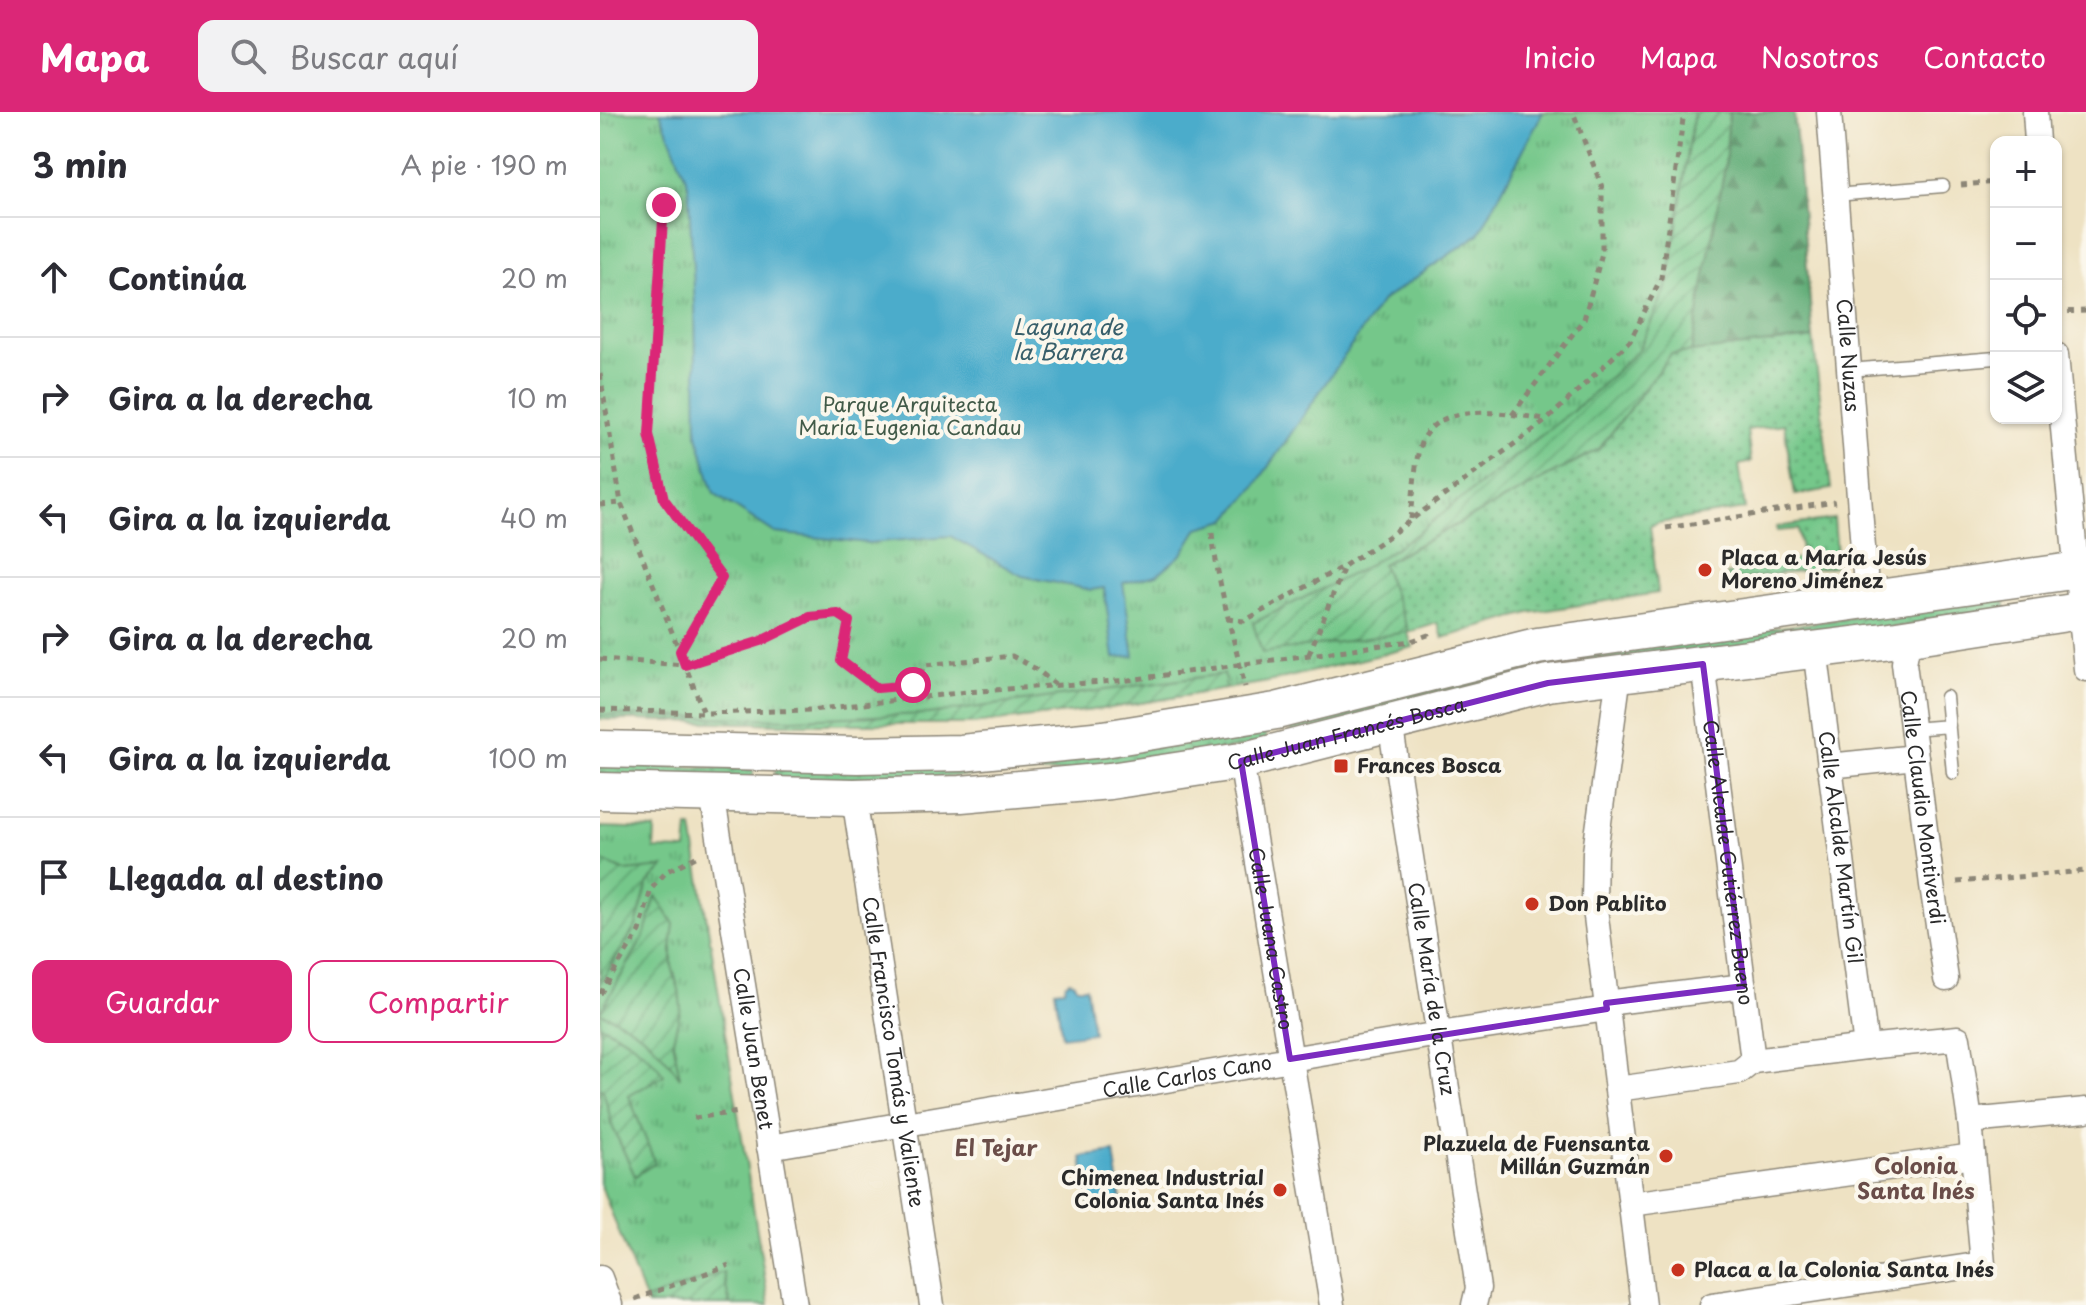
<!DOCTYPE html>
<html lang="es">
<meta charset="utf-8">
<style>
body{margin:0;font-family:"Playpen Sans",sans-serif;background:#f2f2f3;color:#2b2b33}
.controls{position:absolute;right:24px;top:24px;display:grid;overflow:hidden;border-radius:16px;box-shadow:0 2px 6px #0004}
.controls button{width:72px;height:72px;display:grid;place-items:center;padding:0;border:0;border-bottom:2px solid #e1e1e2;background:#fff;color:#2b2b33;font:40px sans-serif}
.stop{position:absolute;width:24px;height:24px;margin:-18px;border:6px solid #db2777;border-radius:50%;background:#fff}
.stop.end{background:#db2777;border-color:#fff;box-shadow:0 2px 8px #0008}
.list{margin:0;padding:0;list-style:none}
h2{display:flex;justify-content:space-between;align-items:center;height:104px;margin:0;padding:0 32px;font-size:34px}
h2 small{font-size:26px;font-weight:400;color:#7c7c81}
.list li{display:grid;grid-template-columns:52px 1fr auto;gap:24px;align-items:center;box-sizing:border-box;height:120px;padding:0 32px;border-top:2px solid #e1e1e2}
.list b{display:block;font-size:30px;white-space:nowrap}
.list em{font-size:26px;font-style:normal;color:#7c7c81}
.actions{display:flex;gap:16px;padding:24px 32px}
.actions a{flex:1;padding:18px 0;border:2px solid #db2777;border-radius:16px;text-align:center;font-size:28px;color:#db2777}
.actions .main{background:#db2777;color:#fff}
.icon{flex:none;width:44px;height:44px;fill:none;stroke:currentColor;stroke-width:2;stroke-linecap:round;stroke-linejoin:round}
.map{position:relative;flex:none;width:1486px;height:1193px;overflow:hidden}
header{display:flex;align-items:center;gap:48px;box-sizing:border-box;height:112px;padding:0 40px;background:#db2777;color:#fff}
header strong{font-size:38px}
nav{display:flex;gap:44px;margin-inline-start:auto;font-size:28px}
.search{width:560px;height:72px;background:#f2f2f3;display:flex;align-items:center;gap:20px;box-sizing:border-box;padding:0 28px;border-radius:16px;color:#7c7c81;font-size:30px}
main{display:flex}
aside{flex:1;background:#fff}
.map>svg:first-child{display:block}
.grass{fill:url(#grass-dots);stroke:#50795a;stroke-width:2}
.forest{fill:url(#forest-firs);stroke:#456c50;stroke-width:2}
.park{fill:url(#park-tufts);stroke:#50795a;stroke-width:2}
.garden{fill:url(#garden-furrows);stroke:#50795a;stroke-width:2}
.water{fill:#4caccb;stroke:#3c6c7b;stroke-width:2}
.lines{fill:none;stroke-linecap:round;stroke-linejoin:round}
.lane-casing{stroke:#8c8677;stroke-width:15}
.street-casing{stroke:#8c8677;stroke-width:27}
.primary-casing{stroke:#8c8677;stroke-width:39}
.path{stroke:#8c8677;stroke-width:5;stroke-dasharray:6 6;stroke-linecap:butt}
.lane{stroke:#fff;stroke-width:12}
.street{stroke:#fff;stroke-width:24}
.primary{stroke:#fff;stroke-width:36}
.route{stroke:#db2777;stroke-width:10}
.marked{fill:none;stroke:#7b2cbf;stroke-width:6;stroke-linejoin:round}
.poi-dot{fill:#c8321e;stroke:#fbf7ec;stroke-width:3}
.labels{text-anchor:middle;stroke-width:8;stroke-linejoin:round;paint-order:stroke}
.street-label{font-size:20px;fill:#2b2b2b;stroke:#fbf7ec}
.park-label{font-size:20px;fill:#415a48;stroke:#fbf7ec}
.poi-label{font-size:20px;font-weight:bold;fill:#2b2b2b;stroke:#fbf7ec;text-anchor:start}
.water-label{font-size:22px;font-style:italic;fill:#385f6b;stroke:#fbf7ec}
.neighbourhood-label{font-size:22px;font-weight:bold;fill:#6a4d49;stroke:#fbf7ec}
</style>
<header>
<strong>Mapa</strong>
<div class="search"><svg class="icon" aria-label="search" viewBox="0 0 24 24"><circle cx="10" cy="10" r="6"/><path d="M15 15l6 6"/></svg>Buscar aquí</div>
<nav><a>Inicio</a><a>Mapa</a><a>Nosotros</a><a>Contacto</a></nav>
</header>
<main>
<aside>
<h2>3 min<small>A pie · 190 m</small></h2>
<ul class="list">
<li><svg class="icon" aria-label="ahead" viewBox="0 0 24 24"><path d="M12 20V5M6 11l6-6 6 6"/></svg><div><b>Continúa</b></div><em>20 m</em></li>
<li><svg class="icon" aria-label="right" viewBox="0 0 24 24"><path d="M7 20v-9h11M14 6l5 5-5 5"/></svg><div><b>Gira a la derecha</b></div><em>10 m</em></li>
<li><svg class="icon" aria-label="left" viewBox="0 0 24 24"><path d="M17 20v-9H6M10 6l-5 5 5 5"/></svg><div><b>Gira a la izquierda</b></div><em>40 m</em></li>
<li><svg class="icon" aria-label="right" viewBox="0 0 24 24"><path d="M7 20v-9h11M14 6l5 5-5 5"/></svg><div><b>Gira a la derecha</b></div><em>20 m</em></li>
<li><svg class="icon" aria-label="left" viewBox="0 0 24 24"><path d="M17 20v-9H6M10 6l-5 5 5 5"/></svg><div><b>Gira a la izquierda</b></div><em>100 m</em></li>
<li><svg class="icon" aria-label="arrive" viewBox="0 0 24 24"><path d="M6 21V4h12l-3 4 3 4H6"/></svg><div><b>Llegada al destino</b></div></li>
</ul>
<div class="actions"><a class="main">Guardar</a><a>Compartir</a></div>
</aside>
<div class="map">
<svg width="1486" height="1193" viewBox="0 0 1486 1193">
<defs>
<pattern id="grass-dots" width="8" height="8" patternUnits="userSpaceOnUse" patternTransform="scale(2)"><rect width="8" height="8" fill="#74c78a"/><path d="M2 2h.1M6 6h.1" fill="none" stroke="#5fa271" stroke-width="1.8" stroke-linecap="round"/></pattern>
<pattern id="forest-firs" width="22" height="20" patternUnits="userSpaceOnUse" patternTransform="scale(2)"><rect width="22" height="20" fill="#5fac76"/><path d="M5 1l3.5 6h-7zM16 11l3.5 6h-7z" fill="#4f8c61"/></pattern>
<pattern id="park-tufts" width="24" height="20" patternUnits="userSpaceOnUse" patternTransform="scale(2)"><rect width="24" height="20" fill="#74c78a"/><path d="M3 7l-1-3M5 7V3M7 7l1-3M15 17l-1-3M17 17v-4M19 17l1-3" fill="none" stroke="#5fa271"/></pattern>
<pattern id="garden-furrows" width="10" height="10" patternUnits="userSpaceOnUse" patternTransform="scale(2)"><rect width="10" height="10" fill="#74c78a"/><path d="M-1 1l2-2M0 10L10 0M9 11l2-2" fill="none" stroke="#5fa271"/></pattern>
</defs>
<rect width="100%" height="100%" fill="#fbf7ec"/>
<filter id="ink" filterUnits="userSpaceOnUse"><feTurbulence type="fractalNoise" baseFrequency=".0125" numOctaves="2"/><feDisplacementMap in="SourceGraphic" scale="16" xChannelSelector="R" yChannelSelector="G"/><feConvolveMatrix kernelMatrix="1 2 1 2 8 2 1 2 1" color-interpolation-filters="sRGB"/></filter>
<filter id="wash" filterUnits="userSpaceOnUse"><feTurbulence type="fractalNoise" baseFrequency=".006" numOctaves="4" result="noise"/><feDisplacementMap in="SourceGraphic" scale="32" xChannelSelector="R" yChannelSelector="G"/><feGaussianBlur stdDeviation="1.8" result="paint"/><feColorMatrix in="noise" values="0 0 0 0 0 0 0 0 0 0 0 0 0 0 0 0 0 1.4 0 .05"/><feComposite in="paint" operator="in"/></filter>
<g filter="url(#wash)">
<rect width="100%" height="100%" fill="#eee2c3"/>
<!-- grass -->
<path class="grass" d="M1213 226 1231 377 1195 383 1184 312 1147 318 1151 350 1139 353 1145 397 1058 411 1050 414 1058 481 929 501 843 526 838 511 809 520 782 452 999 337 1071 241Z
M1234 407 1237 443 1234 454 1128 469 1127 462 1181 454V449L1202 446 1198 417 1177 419 1176 415Z
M1404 486 1406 501 983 555 981 541Z
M954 545 956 559 693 625 690 612Z
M664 617 667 631 489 659 176 671 175 658Z
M0 653 153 657V671L0 666Z"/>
<!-- forest -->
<path class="forest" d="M1129 0H1194L1213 226 1091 240 1125 54Z"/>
<!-- park -->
<path class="park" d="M0 0H1129L1125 54 1091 240 1071 242 999 337 782 452 813 535 668 570 510 596 371 612H192L0 607Z
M0 715 55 717 54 737 86 738 88 716H92L169 1193H47L0 1071Z"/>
<!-- garden -->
<path class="garden" d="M1094 0H1129L1125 54 1091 240 1071 242 999 337 782 452 809 520 662 541 653 511 764 456 818 421 987 287 1039 237 1068 172Z
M624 562 626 577 510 596 371 612H192L0 607V603L192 607 328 602Z
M0 748 25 759 64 755 48 771 36 814 0 871Z
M56 784 74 812 72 829V854L79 878 81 896 73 928 80 966C59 934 36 913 0 901L44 824Z
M0 913C25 925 48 939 64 963L29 984 55 1051 35 1064 13 1016 3 978 0 977Z
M123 1160 130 1193H47L45 1188Z"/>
<!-- water -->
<path class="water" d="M60 0H943L879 122 782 189 653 377 627 408 598 416 582 442 557 463 523 471 534 544 514 546 504 476 491 478 422 464 350 424 268 431 175 421 114 381 97 323 95 194 88 72Z
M469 869 473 870 477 875H486L493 921 462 925 455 878 464 877 465 872Z
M514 1040 521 1089 513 1090 512 1095 507 1098 503 1097 500 1092 489 1093 482 1045Z"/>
</g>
<g filter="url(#ink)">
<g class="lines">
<defs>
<path id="lane" d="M1235 83 1343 74
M1249 258 1396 246
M1346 585 1353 661
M1312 617 1349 614"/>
<g id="street">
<path id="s1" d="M1229 0 1267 487"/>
<path d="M1435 0 1437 30"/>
<path d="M1456 243 1486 557"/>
<path id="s2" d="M1309 525 1304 551 1332 773 1346 867"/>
<path id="s3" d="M1215 537 1266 935"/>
<path id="s4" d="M1103 552 1153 949"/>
<path d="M1019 562 995 740 994 788 1043 1193"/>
<path id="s5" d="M790 610 878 1176 874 1193"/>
<path id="s6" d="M641 649 732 1193"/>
<path d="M1229 654 1316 645"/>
<path id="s7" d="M112 682 195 1193"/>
<path id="s8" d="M254 685 332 1193"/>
<path d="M1006 891 1144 874"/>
<path d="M1017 977 1139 960 1153 949 1266 935 1358 926 1370 1009 1383 1152 1112 1193"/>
<path d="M1370 1009 1486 998"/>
<path id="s9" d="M169 1035 839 922 1007 897"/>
<path d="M1031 1092 1373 1044"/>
<path d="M0 1166 10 1193"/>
</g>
<g id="primary">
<path d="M0 637 257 643 361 641 504 627 676 599 937 534 1486 457"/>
<path id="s10" d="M0 679 254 685 361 682 510 669 641 649 948 571 1284 529 1486 498"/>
</g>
</defs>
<!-- lane casing -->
<use href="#lane" class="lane-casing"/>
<!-- street casing -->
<use href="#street" class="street-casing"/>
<!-- primary casing -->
<use href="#primary" class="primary-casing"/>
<!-- path -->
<path class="path" d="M1361 73 1396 70
M64 93 49 322 64 387 122 466 80 539
M1456 200 1486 199
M0 262 21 391 104 601
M912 303 984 207 1002 141V75L973 0
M0 393 21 391
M811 407C813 389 815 340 823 326 845 287 910 303 946 307
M1066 416 1235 390
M612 421C618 473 633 523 645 575
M627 507 644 509 744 454 785 427 947 308 1030 229 1061 166 1084 0
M709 542 744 455
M0 547 85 553 161 529 210 505 238 502 249 509 241 549 277 576 313 573 325 553 412 544 436 557 455 572
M0 598 104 601 211 598 367 580 529 568 811 529 828 523 830 529
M1357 770 1486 759
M0 882 40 819 51 777 67 759 100 743
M94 1006 139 1000
M35 1187 129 1153"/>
<!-- lane -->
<use href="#lane" class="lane"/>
<!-- street -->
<use href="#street" class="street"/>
<!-- primary -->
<use href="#primary" class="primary"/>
</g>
</g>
<g class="lines" filter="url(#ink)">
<!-- route -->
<path class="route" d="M64 93 49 322 64 387 122 466 80 539 85 553 161 529 210 505 238 502 249 509 241 549 277 576 313 573"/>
</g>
<!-- marked area -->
<path class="marked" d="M1103 552 1144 874 1006 891 1007 897 690 947 641 649 948 571Z"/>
<!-- markers -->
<g class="poi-dot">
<circle cx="1105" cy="458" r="8"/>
<rect x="733" y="646" width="16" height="16" rx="4"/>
<circle cx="932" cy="792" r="8"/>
<circle cx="1066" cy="1044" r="8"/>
<circle cx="680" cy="1078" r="8"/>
<circle cx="1078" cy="1158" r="8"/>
</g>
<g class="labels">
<!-- street labels -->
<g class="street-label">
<text dy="7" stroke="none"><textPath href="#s1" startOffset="244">Calle Nuzas</textPath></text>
<text dy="7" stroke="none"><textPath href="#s10" startOffset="752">Calle Juan Francés Bosca</textPath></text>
<text dy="7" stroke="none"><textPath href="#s2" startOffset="172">Calle Claudio Montiverdi</textPath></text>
<text dy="7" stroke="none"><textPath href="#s3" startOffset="200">Calle Alcalde Martín Gil</textPath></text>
<text dy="7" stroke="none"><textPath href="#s4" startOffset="200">Calle Alcalde Gutiérrez Bueno</textPath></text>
<text dy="7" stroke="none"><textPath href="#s6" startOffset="180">Calle Juana Castro</textPath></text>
<text dy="7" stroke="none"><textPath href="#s5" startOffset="270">Calle María de la Cruz</textPath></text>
<text dy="7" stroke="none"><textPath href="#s7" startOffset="258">Calle Juan Benet</textPath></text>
<text dy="7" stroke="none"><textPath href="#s8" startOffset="258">Calle Francisco Tomás y Valiente</textPath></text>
<text dy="7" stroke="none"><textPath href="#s9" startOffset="424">Calle Carlos Cano</textPath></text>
</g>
<!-- park labels -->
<g class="park-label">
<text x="310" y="300">Parque Arquitecta<tspan x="310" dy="23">María Eugenia Candau</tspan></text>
</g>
<!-- poi labels -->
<g class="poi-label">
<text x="1121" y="453">Placa a María Jesús<tspan x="1121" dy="23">Moreno Jiménez</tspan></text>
<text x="757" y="661">Frances Bosca</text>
<text x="948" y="799">Don Pablito</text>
<text x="1050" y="1039" text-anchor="end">Plazuela de Fuensanta<tspan x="1050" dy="23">Millán Guzmán</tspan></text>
<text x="664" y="1073" text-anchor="end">Chimenea Industrial<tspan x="664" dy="23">Colonia Santa Inés</tspan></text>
<text x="1094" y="1165">Placa a la Colonia Santa Inés</text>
</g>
<!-- water labels -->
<g class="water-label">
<text x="468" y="223">Laguna de<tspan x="468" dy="25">la Barrera</tspan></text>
</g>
<!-- neighbourhood labels -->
<g class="neighbourhood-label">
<text x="396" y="1044">El Tejar</text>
<text x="1316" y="1062">Colonia<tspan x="1316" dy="25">Santa Inés</tspan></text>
</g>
</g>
</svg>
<div class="controls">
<button>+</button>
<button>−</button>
<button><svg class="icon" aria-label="locate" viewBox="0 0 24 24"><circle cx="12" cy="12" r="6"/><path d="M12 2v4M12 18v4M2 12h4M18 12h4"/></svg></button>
<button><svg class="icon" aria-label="layers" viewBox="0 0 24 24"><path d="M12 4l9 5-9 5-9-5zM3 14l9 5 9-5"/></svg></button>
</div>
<div class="stop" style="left:313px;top:573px"></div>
<div class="stop end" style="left:64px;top:93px"></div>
</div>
</main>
